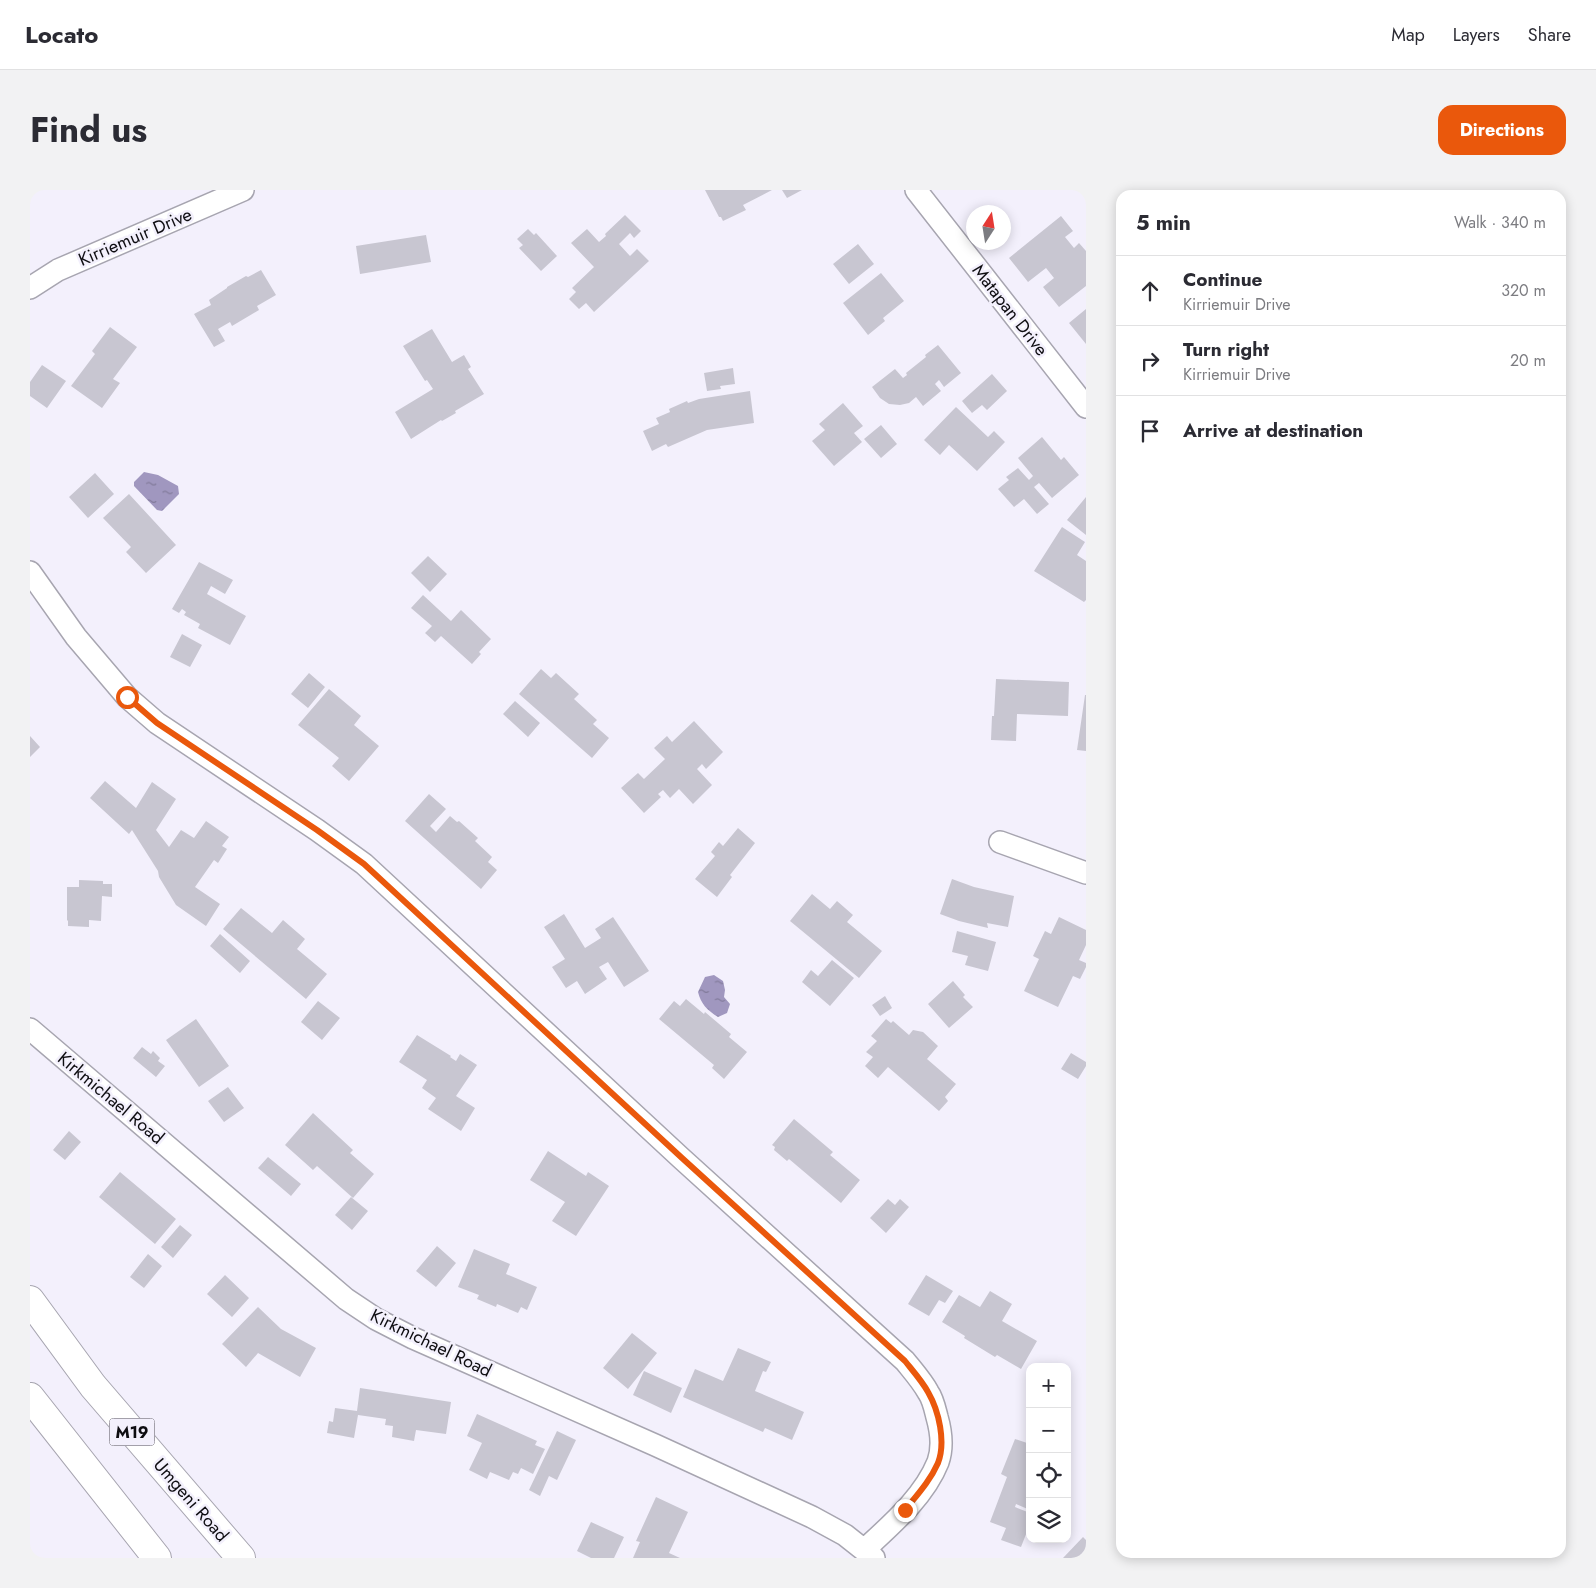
<!DOCTYPE html>
<meta charset="utf-8">
<style>
body{margin:0;font-family:Jost,sans-serif;background:#f2f2f3;color:#2b2b33}
.controls{position:absolute;right:15px;bottom:15px;display:grid;overflow:hidden;border-radius:10px;box-shadow:0 2px 12px #0003}
.controls button{width:45px;height:45px;display:grid;place-items:center;padding:0;border:0;border-bottom:1px solid #e1e1e2;background:#fff;color:#2b2b33;font:25px sans-serif}
.compass{position:absolute;left:936px;top:15px;width:45px;height:45px;border-radius:50%;background:#fff;box-shadow:0 2px 12px #0003;rotate:12deg}
.stop{position:absolute;width:15px;height:15px;margin:-11px;border:4px solid #ea580c;border-radius:50%;background:#fff}
.stop.end{background:#ea580c;border-color:#fff;box-shadow:0 1px 5px #0008}
.list{margin:0;padding:0;list-style:none}
h2{display:flex;justify-content:space-between;align-items:center;height:65px;margin:0;padding:0 20px;font-size:21px}
h2 small{font-size:16px;font-weight:400;color:#7c7c81}
.list li{display:grid;grid-template-columns:32px 1fr auto;gap:15px;align-items:center;box-sizing:border-box;height:70px;padding:0 20px;border-top:1px solid #e1e1e2}
.list b{display:block;font-size:19px;white-space:nowrap}
.list p{margin:0;font-size:16px;white-space:nowrap;color:#7c7c81}
.list em{font-size:16px;font-style:normal;color:#7c7c81}
.icon{flex:none;width:28px;height:28px;fill:none;stroke:currentColor;stroke-width:2;stroke-linecap:round;stroke-linejoin:round}
.map{position:relative;flex:none;width:1056px;height:1368px;overflow:hidden;border-radius:15px}
header{display:flex;align-items:center;gap:30px;box-sizing:border-box;height:70px;padding:0 25px;background:#fff;border-bottom:1px solid #e1e1e2}
header strong{font-size:24px}
nav{display:flex;gap:28px;margin-inline-start:auto;font-size:18px}
.intro{display:flex;align-items:center;justify-content:space-between;box-sizing:border-box;height:120px;padding:0 30px}
h1{margin:0;font-size:35px}
.button{padding:12px 22px;border-radius:15px;background:#ea580c;color:#fff;font-size:18px;font-weight:700}
main{display:flex;gap:30px;padding:0 30px}
aside{flex:1;background:#fff;border-radius:15px;box-shadow:0 2px 12px #0003}
.map>svg:first-child{display:block}
.water{fill:url(#water-ripples)}
.building{fill:#c8c6d1}
.lines{fill:none;stroke-linecap:round;stroke-linejoin:round}
.minor-casing{stroke:#a7a5b0;stroke-width:24}
.motorway-casing{stroke:#a7a5b0;stroke-width:30}
.minor{stroke:#fff;stroke-width:21}
.motorway{stroke:#fff;stroke-width:28}
.route{stroke:#ea580c;stroke-width:6}
.labels{text-anchor:middle;stroke-width:5;stroke-linejoin:round;paint-order:stroke}
.shield{fill:#f3f0fc;stroke:#535158;stroke-width:1}
.shield-label{font-size:16px;font-weight:bold;fill:#0e0d11}
.street-label{font-size:18px;fill:#0e0d11;stroke:#f3f0fc}
</style>
<header>
<strong>Locato</strong>
<nav><a>Map</a><a>Layers</a><a>Share</a></nav>
</header>
<div class="intro"><h1>Find us</h1><a class="button">Directions</a></div>
<main>
<div class="map">
<svg width="1056" height="1368" viewBox="0 0 1056 1368">
<defs>
<pattern id="water-ripples" width="26" height="14" patternUnits="userSpaceOnUse" patternTransform="scale(1.25)"><rect width="26" height="14" fill="#a097bf"/><path d="M2 4q2-2 4 0t4 0M15 11q2-2 4 0t4 0" fill="none" stroke="#817a9a"/></pattern>
</defs>
<rect width="100%" height="100%" fill="#f3f0fc"/>
<!-- water -->
<path class="water" d="M114 282 128 285 148 296 149 304 132 321 127 320 104 296V292Z
M684 785 693 791 695 800 694 807 700 814 697 823 688 827C677 820 671 814 668 802L675 787Z"/>
<!-- building -->
<path class="building" d="M675 0H742L713 15 716 20 693 31 691 27H689Z
M752 0H772L757 8Z
M595 25 611 41 604 48 600 43 589 54 600 66 607 59 619 71 564 122 556 113 549 119 539 109 546 102 542 98 564 77 541 53 557 39 569 52 576 46 575 44Z
M1031 26 1043 41 1035 47 1044 58 1049 53 1056 61V96L1029 117 1013 97 1024 88 1016 78 998 92 979 68Z
M498 39 504 45 506 43 527 66 511 81 489 58 493 55 487 49Z
M396 45 401 72 330 84 326 56Z
M828 54 844 74 819 94 803 74Z
M231 80 246 105 227 116 229 120 202 136 200 132 188 139 195 151 184 157 164 124 181 115 179 110 197 98V97L216 86 218 87Z
M851 83 874 111 853 128 855 131 838 145 813 113Z
M1056 119V154L1039 133Z
M80 137 107 157 83 189 90 193 72 218 41 196 65 164 62 161Z
M402 139 422 172 434 165 441 177 438 179 454 204 425 221 426 223 412 231 411 230 381 249 365 222 403 199 397 190 395 191 373 156Z
M908 155 931 183 914 197 909 190 905 194 911 201 893 216 886 207 879 213 870 215 859 214 850 208 842 197 865 179 873 188 877 185 876 183 896 167 895 165Z
M12 175 36 191 17 218 0 206V192Z
M703 178 705 194 690 196 691 199 677 201 674 183Z
M962 184 977 201 957 220 952 215 942 223 932 211Z
M720 201 724 233 677 240 638 257 636 254 622 261 613 241 629 234 626 228 640 222 639 219 657 211 658 213 669 209Z
M813 213 833 236 824 243 832 252 804 276 782 251 795 240 789 234Z
M926 217 958 247 964 241 975 252 947 281 919 255 910 265 894 250Z
M851 235 867 254 851 268 834 249Z
M1012 247 1031 270 1034 267 1049 285 1022 308 1009 293 1004 297 1019 314 1007 324 994 309 984 317 968 299 979 290 976 287 988 278 999 290 1003 286 988 268Z
M65 283 84 304 58 328 39 307Z
M99 304 146 355 116 383 96 362 101 357 73 328Z
M1056 307V345L1037 330Z
M1032 337 1055 352 1047 365 1056 371V410L1054 412 1004 381Z
M398 366 417 384 400 402 381 383Z
M169 372 203 390 195 404 181 396 177 404 216 426 200 455 168 438 170 434 154 425 156 422 152 419 149 423 142 419Z
M393 405 421 431 431 420 461 449 449 462 451 464 442 474 411 446 405 452 395 443 402 436 381 418Z
M152 444 172 455 160 477 140 467Z
M511 479 521 488 526 483 549 504 544 509 567 530 563 534 579 548 562 568 489 504Z
M279 483 295 497 278 518 261 504Z
M966 489 1039 492 1038 526 987 524 986 551 961 550 962 526H964Z
M299 499 331 526 324 535 349 556 319 591 302 576 309 568 268 535Z
M1055 505H1056V561L1047 560Z
M485 511 510 533 498 547 473 524Z
M664 531 693 562 676 579 672 574 667 579 682 595 663 614 649 599 640 608 633 600 628 604 631 607 614 623 591 598 608 583 614 589 635 569 624 558 637 546 642 552Z
M0 546 10 557 0 567Z
M75 591 106 618 122 592 146 609 126 640 139 657 151 640 164 648 176 631 199 647 192 656 197 659 188 673 184 670 165 697 190 714 176 736 146 715 129 687 128 681 102 640 99 644 60 608Z
M399 604 416 619 400 636 406 642 420 626 427 632 429 631 448 648 445 651 462 667 458 672 467 680 451 699 375 631Z
M708 638 725 653 700 685 702 687 687 707 665 689 685 666 681 662 689 652 693 656Z
M922 689 944 697 984 706 978 737 957 733 958 738 929 731 910 724Z
M49 690 73 691V694H82V707L72 706 71 731 59 730V737L38 736V730L37 731V697H49Z
M782 704 800 719 807 711 823 725 817 732 852 761 829 788 760 731Z
M211 718 242 743 253 730 275 749 267 759 297 784 276 809 193 739Z
M534 724 555 758 571 748 565 739 583 727 619 781 594 797 578 772 569 777 577 789 555 804 547 791 536 798 522 777 535 769 514 737Z
M1029 727 1056 740V755L1049 770 1056 773V777L1050 789 1043 786 1028 817 994 801 1009 769 1003 766 1015 741 1021 744Z
M927 741 966 752 958 781 935 775 938 766 922 762Z
M190 744 220 771 210 783 180 756Z
M802 770 824 788 800 816 772 792 781 780 788 786Z
M923 791 935 805 933 807 943 817 919 838 898 814Z
M855 806 862 818 850 826 842 815Z
M656 809 674 824 675 822 701 844 699 847 717 862 694 889 682 878 684 875 629 829 644 811 650 816Z
M288 811 310 828 292 850 271 832Z
M166 829 199 876 169 897 136 850Z
M856 829 861 833 863 831 879 845 883 840 893 842 908 856 897 869 926 894 915 907 918 911 909 921 858 877 848 888 835 876 843 867 836 862 847 851 841 846Z
M387 845 421 866 420 867 426 871 430 864 447 875 426 906 445 918 431 941 398 919 406 908 392 898 397 890 369 872Z
M112 857 121 864 123 861 130 868 128 871 135 876 126 887 103 868Z
M1041 863 1056 872V876L1048 889 1031 879Z
M198 897 214 918 194 932 178 911Z
M283 923 323 960 320 963 344 984 323 1008 287 976 283 980 255 955Z
M764 929 803 962 800 965 830 990 811 1013 759 969 757 971 744 960 745 957 742 955Z
M39 941 51 952 35 970 23 960Z
M518 961 556 986 558 982 579 996 546 1046 522 1031 535 1012 500 990Z
M238 967 271 994 261 1006 228 978Z
M90 982 146 1029 125 1054 69 1007Z
M321 1007 338 1021 322 1040 305 1025Z
M858 1009 865 1015 870 1009 879 1017 856 1043 840 1028Z
M150 1035 162 1045 143 1068 131 1057Z
M407 1056 426 1073 406 1097 386 1081Z
M444 1059 480 1074 476 1084 507 1097 497 1120 491 1117 488 1123 467 1114 466 1117 447 1109 449 1105 428 1097Z
M118 1064 132 1076 114 1098 100 1087Z
M195 1085 219 1108 202 1127 177 1104Z
M896 1085 923 1101 915 1113 909 1110 899 1126 878 1114Z
M960 1101 982 1114 972 1131 1007 1151 991 1179 967 1165 965 1167 934 1148 935 1146 912 1132 929 1105 950 1117Z
M228 1117 251 1139 286 1158 270 1187 228 1163 216 1177 192 1154Z
M602 1143 627 1163 598 1199 573 1178Z
M708 1158 741 1172 736 1182 733 1181 725 1201 774 1222 762 1250 735 1238 733 1242 653 1207 665 1179 693 1191Z
M614 1181 652 1198 641 1223 603 1205Z
M330 1198 421 1212 416 1244 386 1240 384 1251 362 1247 363 1236 355 1235 356 1229 328 1225 324 1248 297 1243 299 1231 303 1232 305 1218 327 1221Z
M447 1224 507 1251 505 1255 515 1259 503 1284 491 1278 488 1284 483 1282 479 1290 460 1282 457 1289 439 1280 452 1253 437 1246Z
M527 1241 546 1250 527 1290 519 1286 510 1306 499 1300Z
M985 1249 1000 1254V1320L986 1314 985 1317 1000 1323V1334L991 1357 971 1350 976 1338 960 1332 977 1287 971 1284Z
M626 1307 658 1322 639 1363 650 1368H603L610 1352 606 1351Z
M561 1332 594 1347 584 1368H561L547 1361Z
M1053 1347 1056 1350V1368H1033Z"/>
<g class="lines">
<defs>
<path id="minor" d="M886 0 1056 217
M0 98 28 80 213 0
M0 382 46 447 97 507 127 533 287 640 334 674 651 968 875 1171C883 1181 892 1191 898 1202 903 1209 905 1219 907 1227 911 1241 913 1258 908 1272 894 1307 861 1335 834 1360
M970 652 1056 683
M0 839 316 1109 346 1129 383 1148 625 1255 782 1327 815 1345 844 1368"/>
<path id="motorway" d="M0 1110 63 1196 211 1368
M0 1207 127 1368"/>
</defs>
<!-- minor casing -->
<use href="#minor" class="minor-casing"/>
<!-- motorway casing -->
<use href="#motorway" class="motorway-casing"/>
<!-- minor -->
<use href="#minor" class="minor"/>
<!-- motorway -->
<use href="#motorway" class="motorway"/>
</g>
<g class="lines">
<!-- route -->
<path class="route" d="M97 507 127 533 287 640 334 674 652 968 875 1171C883 1181 892 1191 898 1202 909 1221 916 1252 908 1273 900 1291 887 1305 875 1320"/>
</g>
<g class="labels">
<!-- shield labels -->
<rect class="shield" x="79.5" y="1228.5" width="45" height="27" rx="4"/>
<g class="shield-label">
<text x="102" y="1248">M19</text>
</g>
<!-- street labels -->
<g class="street-label">
<text transform="translate(105 47) rotate(-23)" y="6">Kirriemuir Drive</text>
<text transform="translate(980 120) rotate(52)" y="6">Matapan Drive</text>
<text transform="translate(81 908) rotate(40)" y="6">Kirkmichael Road</text>
<text transform="translate(401 1153) rotate(26)" y="6">Kirkmichael Road</text>
<text transform="translate(161 1310) rotate(49)" y="6">Umgeni Road</text>
</g>
</g>
</svg>
<div class="controls">
<button>+</button>
<button>−</button>
<button><svg class="icon" aria-label="locate" viewBox="0 0 24 24"><circle cx="12" cy="12" r="6"/><path d="M12 2v4M12 18v4M2 12h4M18 12h4"/></svg></button>
<button><svg class="icon" aria-label="layers" viewBox="0 0 24 24"><path d="M12 4l9 5-9 5-9-5zM3 14l9 5 9-5"/></svg></button>
</div>
<svg class="compass" viewBox="-18 -18 36 36"><path d="M0-13l5 13h-10z" fill="#e53935"/><path d="M0 13l5-13h-10z" fill="#7c7c81"/></svg>
<div class="stop" style="left:97px;top:507px"></div>
<div class="stop end" style="left:875px;top:1320px"></div>
</div>
<aside>
<h2>5 min<small>Walk · 340 m</small></h2>
<ul class="list">
<li><svg class="icon" aria-label="ahead" viewBox="0 0 24 24"><path d="M12 20V5M6 11l6-6 6 6"/></svg><div><b>Continue</b><p>Kirriemuir Drive</p></div><em>320 m</em></li>
<li><svg class="icon" aria-label="right" viewBox="0 0 24 24"><path d="M7 20v-9h11M14 6l5 5-5 5"/></svg><div><b>Turn right</b><p>Kirriemuir Drive</p></div><em>20 m</em></li>
<li><svg class="icon" aria-label="arrive" viewBox="0 0 24 24"><path d="M6 21V4h12l-3 4 3 4H6"/></svg><div><b>Arrive at destination</b></div></li>
</ul>
</aside>
</main>
